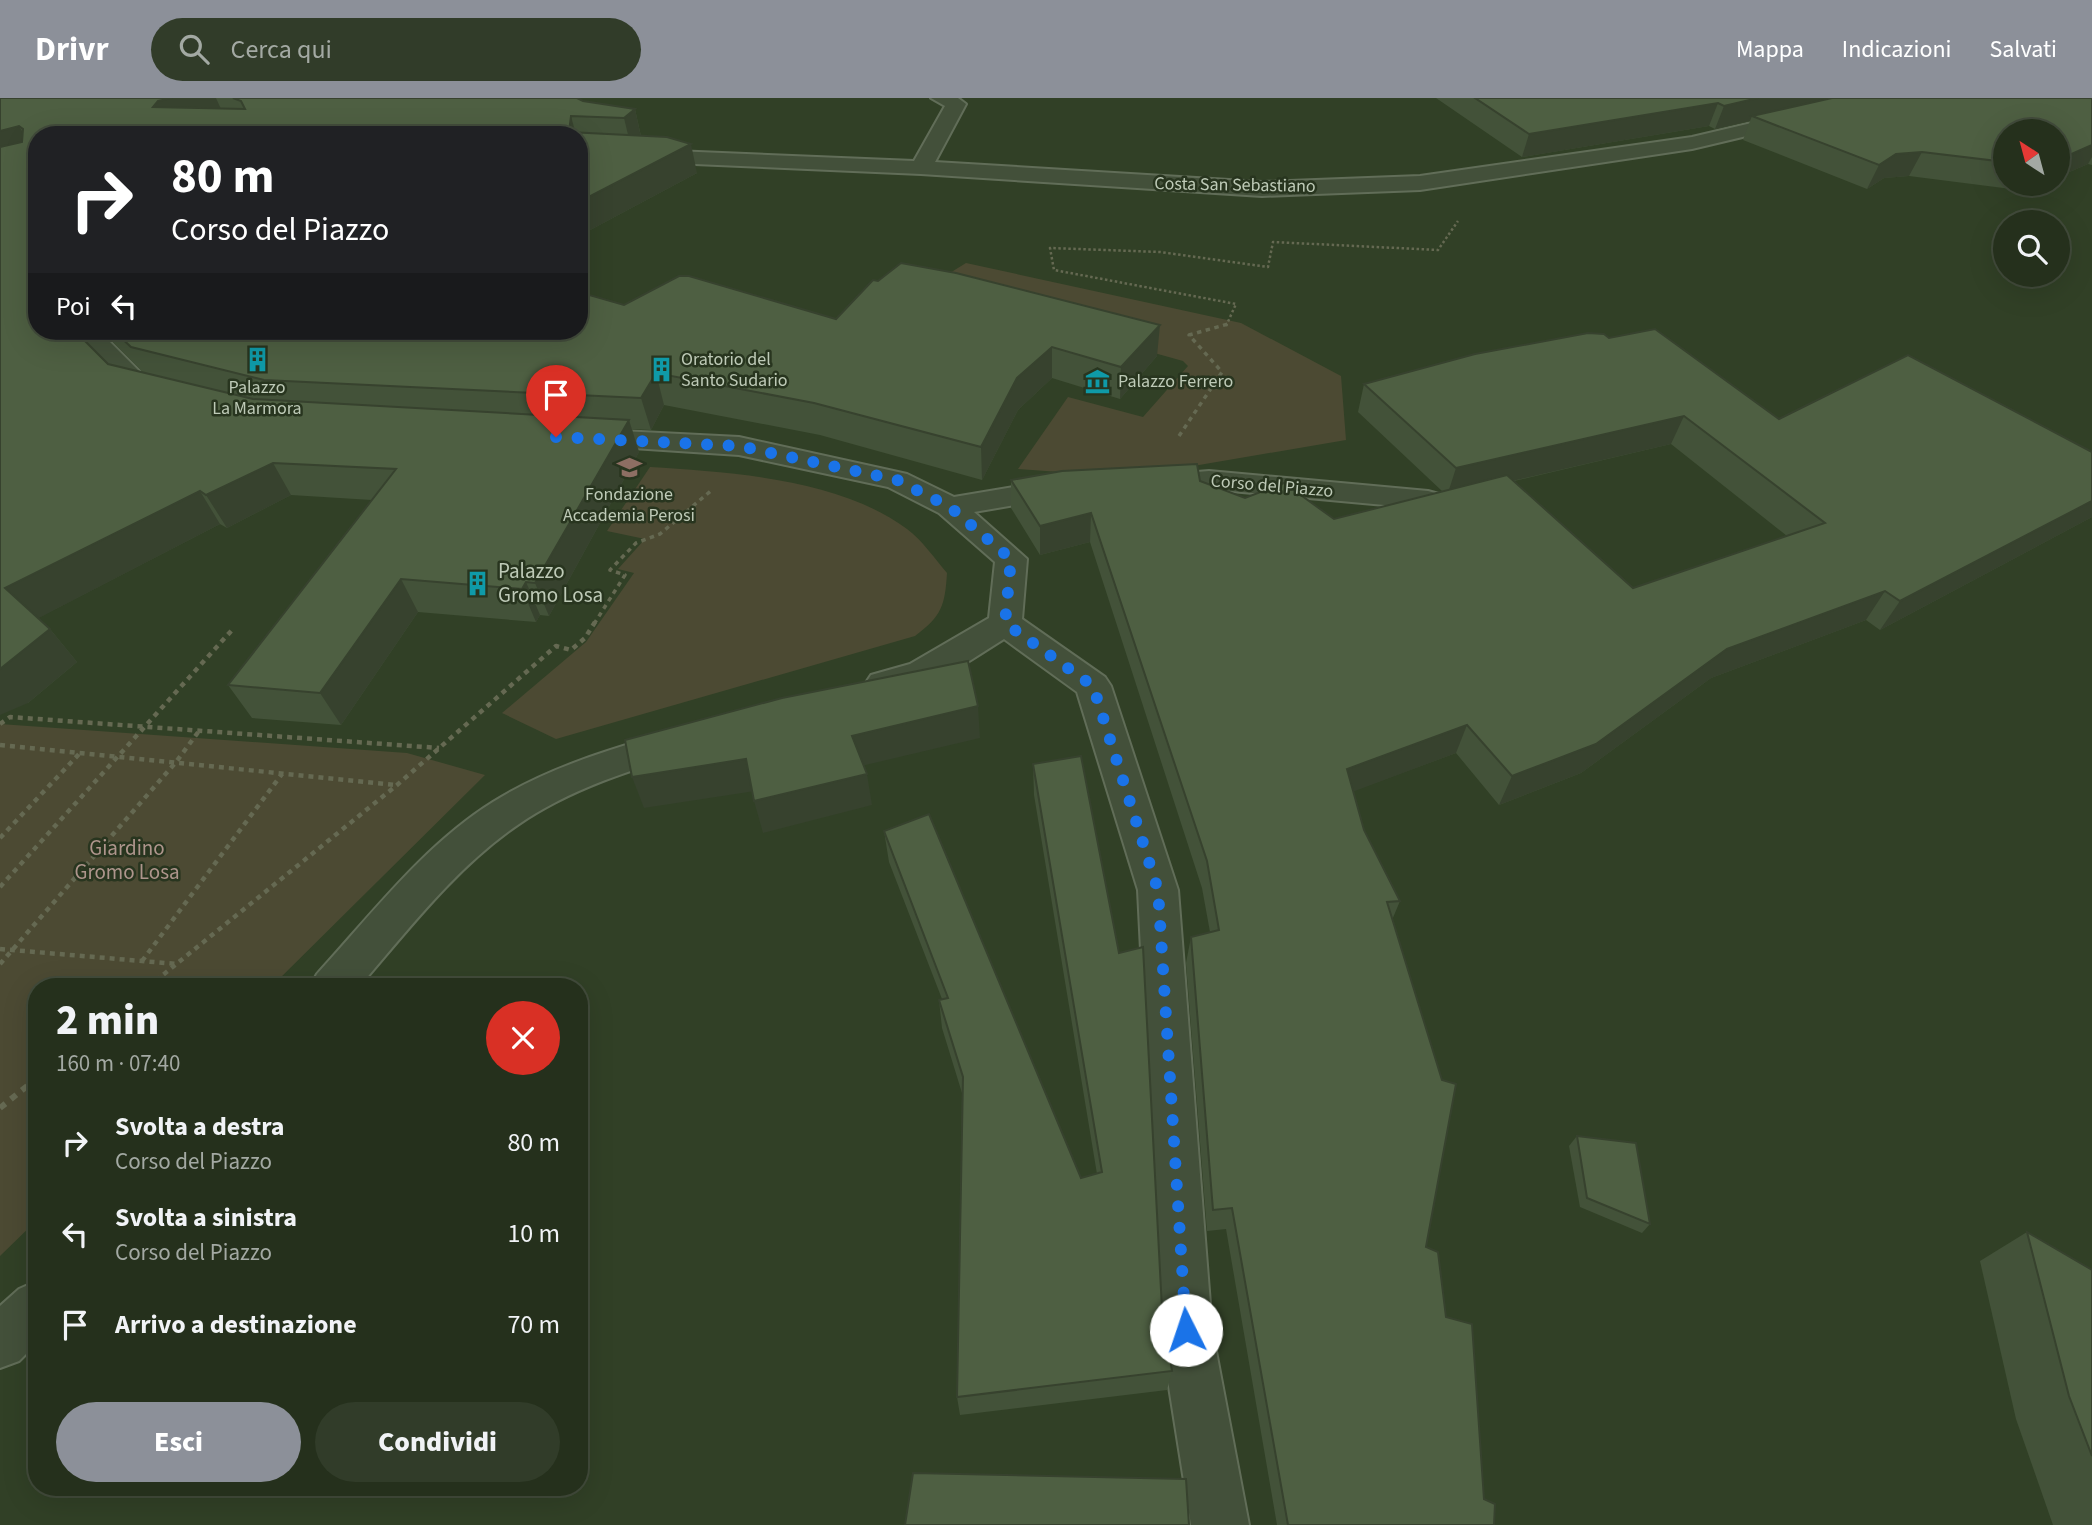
<!DOCTYPE html>
<html lang="it">
<head>
<meta charset="utf-8">
<style>
	body { margin:0; font-family:"Source Sans 3",sans-serif; background:#313c29; color:#f1f3f6; height:100vh; display:flex; flex-direction:column; font-size:26px; white-space:nowrap }
	* { box-sizing:border-box; margin:0 }
	p { font-size:23px; color:#a3a9a3 }
	.icon { flex:none; width:38px; height:38px; fill:none; stroke:currentColor; stroke-width:2; stroke-linecap:round; stroke-linejoin:round }
	.map { position:relative; flex:1; overflow:hidden }
	.sheet { position:absolute; left:28px; top:880px; width:560px; height:518px; display:flex; flex-direction:column; background:#25301c; border-radius:28px; box-shadow:0 7px 28px #0002,0 0 0 2px #424b3b }
	.sheet>* { flex:none }
	.top-card { position:absolute; left:28px; top:28px; width:560px; height:214px; border-radius:28px; box-shadow:0 7px 28px #0002,0 0 0 2px #424b3b; background:#202124; color:#fff; overflow:hidden }
	.needle { width:46px; rotate:324deg }
	.fabs { position:absolute; left:1993px; top:21px; display:grid; gap:14px }
	.fabs a { display:grid; place-items:center; width:77px; height:77px; border-radius:50%; background:#25301c; box-shadow:0 7px 28px #0002,0 0 0 2px #424b3b; font-size:35px }
	.pin { position:absolute; display:grid; place-items:center; width:60px; height:60px; color:#fff; margin:-72px -30px; border-radius:50% 50% 50% 0; rotate:-45deg; box-shadow:0 0 7px #0007 }
	.pin .icon { rotate:45deg }
	.me { position:absolute; width:77px; margin:-38px; rotate:356deg; stroke-linejoin:round; filter:drop-shadow(0 0 5px #0008) }
	.turn { display:flex; align-items:center; gap:24px; height:147px; padding:0 28px; font-size:32px }
	.turn .icon { width:91px; height:91px; stroke-width:2.5 }
	.turn b { display:block; font-size:49px; line-height:60px }
	.then { display:flex; align-items:center; height:66px; padding:0 28px; background:#0003; gap:14px; font-size:26px }
	.round { display:grid; place-items:center; flex:none; width:74px; height:74px; border-radius:37px; background:#313c29 }
	.head { display:flex; align-items:center; justify-content:space-between; height:119px; padding:0 28px }
	h1 { font-size:42px; font-weight:800; line-height:52px }
	.action { display:flex; gap:14px; margin-top:auto; padding:14px 28px }
	.action a { flex:1; height:80px; border-radius:42px; background:#8c9099; color:#fff; font-size:28px; font-weight:800; line-height:80px; text-align:center }
	.action a+a { background:#313c29; color:#f1f3f6 }
	ul { padding:0; list-style:none }
	li { display:flex; align-items:center; gap:21px; height:91px; padding:0 28px }
	li div { flex:1 }
	li b { display:block; font-size:26px }
	li em { font-style:normal }
	header { display:flex; align-items:center; gap:42px; box-sizing:border-box; height:98px; padding:0 35px; background:#8c9099; color:#fff }
	header strong { font-size:33px }
	nav { display:flex; gap:38px; margin-inline-start:auto; font-size:24px }
	.search { width:490px; height:63px; background:#313c29; display:flex; align-items:center; gap:18px; box-sizing:border-box; padding:0 24px; border-radius:38px; color:#a3a9a3; font-size:26px }
	.map>svg:first-child { display:block }
	.green { fill:#4c4a33 }
	.lines { fill:none; stroke-linecap:round; stroke-linejoin:round }
	.minor-casing { stroke:#616d58; stroke-width:4 }
	.path-far3 { stroke:#656952; stroke-width:2.5; stroke-dasharray:2.5 2.5; stroke-linecap:butt }
	.path-far2 { stroke:#656952; stroke-width:3.5; stroke-dasharray:4.5 4.5; stroke-linecap:butt }
	.path-far1 { stroke:#656952; stroke-width:4.5; stroke-dasharray:5 5; stroke-linecap:butt }
	.path { stroke:#656952; stroke-width:6; stroke-dasharray:7 7; stroke-linecap:butt }
	.minor { fill:#43503a; fill-rule:evenodd }
	.wall { fill:#435239; fill-rule:evenodd }
	.shaded-wall { fill:#37422e }
	.building { fill:#4e5f42; stroke:#37422e; stroke-width:2 }
	.route { stroke:#1a73e8; stroke-width:12; stroke-dasharray:0 21.6 }
	.labels { text-anchor:middle; dominant-baseline:central; stroke-width:5; stroke-linejoin:round; paint-order:stroke }
	.far-street-label { font-size:18px; fill:#becab7; stroke:#28351f }
	.far-poi-label { font-size:18px; fill:#becab7; stroke:#28351f; text-anchor:start }
	.poi-label { font-size:21px; fill:#becab7; stroke:#28351f; text-anchor:start }
	.park-label { font-size:21px; fill:#ae958c; stroke:#28351f }
</style>
</head>
<body>
<header>
<strong>Drivr</strong>
<div class="search"><svg class="icon" aria-label="search" viewBox="0 0 24 24"><circle cx="10" cy="10" r="6"/><path d="M15 15l6 6"/></svg>Cerca qui</div>
<nav><a>Mappa</a><a>Indicazioni</a><a>Salvati</a></nav>
</header>
<div class="map">
<svg width="2092" height="1427" viewBox="0 0 2092 1427">
	<rect width="100%" height="100%" fill="#314026"/>
	<!-- green -->
	<g class="green">
		<path d="M966 165 1241 225 1341 278 1346 342 1129 379 1018 371 1068 299 1143 319 1188 268 1183 263 924 191Z"/>
		<path d="M650 369C731 374 840 381 907 431 922 442 935 461 947 475 945 507 942 518 915 538L556 641 502 615 586 544 634 475 618 471 645 441 607 433Z"/>
		<path d="M0 626 407 655 485 677 271 889H37V1122L0 1158Z"/>
	</g>
	<g class="lines">
		<defs>
			<g id="minor">
				<path d="M931 0H958L966 6 935 64 1262 84 1420 78 1692 39 1858 0H1893L1890 4 1692 51 1420 92 1262 98 921 76 579 61V49L914 63 945 8Z"/>
				<path d="M73 233H99L149 283 172 289 176 295 172 301C160 304 140 301 129 294 114 285 80 249 73 233Z"/>
				<path d="M582 331 739 339 907 376 954 399 1062 381 1073 384 1077 390 1073 396 1062 399 974 414 1027 461 1022 521 1105 579 1111 588 1178 792 1212 1232 1249 1427H1191L1160 1232 1138 792 1077 594 1004 541C970 562 911 606 871 595L865 586 871 577 910 566 989 520 995 464 939 415 888 389 739 357 572 346 568 340 572 334Z"/>
				<path d="M1209 373 1428 393 1439 396 1443 402 1439 408 1428 411 1209 391 1146 394 1135 391 1131 385 1135 379Z"/>
				<path d="M677 632 690 636 695 645 690 654C631 672 570 691 519 726 456 769 408 832 359 889H310L317 876C371 817 424 747 493 704 549 669 614 650 677 632Z"/>
				<path d="M37 1183V1245L19 1263 0 1270V1208L19 1191Z"/>
			</g>
		</defs>
		<!-- minor casing -->
		<use href="#minor" class="minor-casing"/>
		<!-- path-far3 -->
		<path class="path-far3" d="M1226 228 1236 206 1054 172 1050 150 1160 154 1268 169 1273 144 1438 152 1458 123"/>
		<!-- path-far2 -->
		<g class="path-far2">
			<path d="M1179 338 1222 274 1189 237 1228 226"/>
			<path d="M594 526 625 477 610 472 636 445 660 436 713 391"/>
		</g>
		<!-- path-far1 -->
		<g class="path-far1">
			<path d="M0 626 10 619 439 650"/>
			<path d="M0 647 396 687"/>
			<path d="M0 740 80 655"/>
			<path d="M0 789 232 532"/>
			<path d="M0 851 177 866"/>
			<path d="M142 863 282 676"/>
			<path d="M0 866 176 664 199 633"/>
			<path d="M148 889 397 687 556 548 571 552 585 540 595 524"/>
		</g>
		<!-- path -->
		<path class="path" d="M0 1010 37 980"/>
		<!-- minor -->
		<use href="#minor" class="minor"/>
	</g>
	<!-- wall -->
	<g class="wall">
		<path d="M0 0H577L583 3 635 11 641 38 697 75 579 138V37H37V233L108 266 144 275 102 233H579L624 207 836 221 1157 258 1120 301 1052 280 1018 312 982 382 820 337 664 307 651 332 632 331 639 354 549 518 540 517 536 524 418 514 341 627 252 620 228 587 372 402 291 397 227 430 220 426 38 520 50 531 77 564 28 605Z"/>
		<path d="M1436 0H2092V67L2088 66 2058 79V33H2006V86H2043L2027 93 1909 78 1884 80 1867 91 1743 42 1750 23 1715 31 1709 28 1522 59Z"/>
		<path d="M1609 240 1779 321 2092 354V419L1880 532 1866 522 1711 580 1581 675 1499 707 1456 655 1353 693 1364 732 1400 803 1392 822 1426 1149 1446 1219 1484 1401 1494 1427H1277L1226 1131 1207 1133 1186 865 1191 839 1210 834 1202 790 1090 444 1040 457 1011 410V382L1200 383 1245 400 1334 421 1442 393 1358 314 1364 286ZM1671 346 1787 438 1633 490 1514 383Z"/>
		<path d="M1033 666 1162 1211 1172 1273 1167 1292 960 1317 957 1299 962 995 942 930 939 902 942 901 889 764 884 733 1081 1080 1097 1076 1034 697Z"/>
		<path d="M1577 1038 1650 1126 1642 1135 1580 1109 1569 1048Z"/>
		<path d="M2027 1134 2092 1172V1427H2053L2016 1321 1980 1163Z"/>
	</g>
	<!-- shaded-wall -->
	<g class="shaded-wall">
		<path d="M172 0H216L225 20 153 9 158 3Z"/>
		<path d="M1758 0H1847L1752 18 1750 23 1715 31 1724 8Z"/>
		<path d="M1718 5 1709 28 1522 59 1529 36Z"/>
		<path d="M635 11 641 39 631 49 624 20Z"/>
		<path d="M571 18 576 37 569 34Z"/>
		<path d="M19 28 36 56 0 65V33Z"/>
		<path d="M691 46 697 75 579 138V104Z"/>
		<path d="M2092 47V59L2088 66 2058 79V62Z"/>
		<path d="M1922 54 1909 78 1884 80 1867 91 1879 67 1896 56Z"/>
		<path d="M2031 86H2043L2027 93Z"/>
		<path d="M1160 227 1157 258 1120 301 1121 269Z"/>
		<path d="M1052 249V280L1018 312 982 382 981 349 1017 280Z"/>
		<path d="M656 275 664 307 651 332 641 300Z"/>
		<path d="M1684 318 1671 346 1447 398 1456 370Z"/>
		<path d="M629 322 639 354 549 518 535 485Z"/>
		<path d="M273 365 291 397 227 430 206 397Z"/>
		<path d="M200 393 220 426 33 523 5 490Z"/>
		<path d="M2092 403V419L1880 532 1900 503Z"/>
		<path d="M1091 415 1090 444 1040 457V428Z"/>
		<path d="M401 481 418 514 341 627 320 595Z"/>
		<path d="M526 484 540 517 536 524 522 491Z"/>
		<path d="M1885 493 1866 522 1711 580 1581 675 1499 707 1512 678 1727 551Z"/>
		<path d="M50 531 77 564 28 605 0 617V571Z"/>
		<path d="M978 608 980 640 857 669 852 638Z"/>
		<path d="M1467 627 1456 655 1339 699 1347 671Z"/>
		<path d="M746 661 755 693 644 710 632 679Z"/>
		<path d="M867 676 872 707 763 735 754 703Z"/>
	</g>
	<!-- building -->
	<g class="building">
		<path d="M0 0H172L158 3 153 9 245 11 241 3 233 0H577L583 3 635 11 624 20 571 18 569 34 667 39 691 46 579 104V37H37V233H75L108 266 253 301 629 322 535 485 526 484 522 491 401 481 320 595 228 587 396 371 273 365 206 397 200 393 5 490 50 531 0 571V49L22 44 23 31 19 28 0 33Z"/>
		<path d="M1475 0H1758L1724 8 1718 5 1529 36Z"/>
		<path d="M1832 0H2092V47L2058 62V33H2006V64L1922 54 1896 56 1879 67 1752 18Z"/>
		<path d="M901 165 956 175 1160 227 1121 269 1052 249 1017 280 981 349 814 305 656 275 641 300 264 282 131 249 114 233H579V194L624 207 679 178H689L836 221 873 182 878 183Z"/>
		<path d="M1655 231 1779 321 1908 257 2092 354V403L1900 503 1885 493 1727 551 1596 646 1512 678 1467 627 1347 671 1364 732 1400 803 1387 804 1442 982 1456 986 1426 1149 1438 1154 1446 1219 1472 1226 1484 1401 1495 1406 1494 1427H1288L1232 1110 1213 1112 1191 839 1219 832 1207 763 1091 415 1040 428 1011 382 1062 373 1197 366 1200 383 1245 400 1284 385 1334 421 1507 377 1633 490 1825 425 1684 318 1456 370 1364 286 1475 256 1588 235 1604 236 1609 240Z"/>
		<path d="M968 563 978 608 852 638 867 676 754 703 746 661 632 679 625 642 782 600Z"/>
		<path d="M1081 658 1119 855 1143 849 1162 1211 1172 1273 957 1299 963 979 939 902 948 900 884 733 929 716 1081 1080 1102 1074 1033 666Z"/>
		<path d="M1577 1038 1636 1045 1650 1126 1587 1100Z"/>
		<path d="M2027 1134 2092 1172V1358L2069 1298Z"/>
		<path d="M913 1375 1186 1381 1189 1427H905Z"/>
	</g>
	<g class="lines">
		<!-- route -->
		<path class="route" d="M556 339 739 348 897 382 950 409 1011 461 1005 525 1093 588 1158 792 1186 1232"/>
	</g>
	<!-- icons -->
	<defs>
		<symbol id="building-bare" viewBox="-9 -9 18 18"><path d="M-4-6H4V6H1V3H-1V6H-4ZM-2.5-4.3h1.7v1.8h-1.7ZM.8-4.3h1.7v1.8H.8ZM-2.5-1h1.7V.8h-1.7ZM.8-1h1.7V.8H.8Z" fill="#0f9aa8" stroke="#28351f" stroke-width="2.5" paint-order="stroke"/></symbol>
		<symbol id="museum-bare" viewBox="-9 -9 18 18"><path d="M0-6L6-3V-2H-6V-3ZM-5-1h2V3h-2ZM-1-1h2V3h-2ZM3-1h2V3H3ZM-6 4H6V6H-6Z" fill="#0f9aa8" stroke="#28351f" stroke-width="2.5" paint-order="stroke"/></symbol>
		<symbol id="university-bare" viewBox="-9 -9 18 18"><path d="M0-5L7-2L0 1L-7-2ZM-4 1L0 2.5L4 1V4Q0 6-4 4Z" fill="#8d6e63" stroke="#28351f" stroke-width="2.5" paint-order="stroke"/></symbol>
	</defs>
	<g fill-rule="evenodd">
		<use href="#building-bare" x="240" y="244" width="35" height="35"/>
		<use href="#building-bare" x="644" y="254" width="35" height="35"/>
		<use href="#museum-bare" x="1080" y="266" width="35" height="35"/>
		<use href="#university-bare" x="612" y="352" width="35" height="35"/>
		<use href="#building-bare" x="460" y="468" width="35" height="35"/>
	</g>
	<g class="labels">
		<!-- far-street labels -->
		<g class="far-street-label">
			<text transform="translate(1235 87) rotate(1)">Costa San Sebastiano</text>
			<text transform="translate(1272 388) rotate(5)">Corso del Piazzo</text>
		</g>
		<!-- far-poi labels -->
		<g class="far-poi-label">
			<text x="681" y="261">Oratorio del<tspan x="681" dy="21">Santo Sudario</tspan></text>
			<text x="1118" y="283">Palazzo Ferrero</text>
			<text x="257" y="289" text-anchor="middle">Palazzo<tspan x="257" dy="21">La Marmora</tspan></text>
			<text x="629" y="396" text-anchor="middle">Fondazione<tspan x="629" dy="21">Accademia Perosi</tspan></text>
		</g>
		<!-- poi labels -->
		<g class="poi-label">
			<text x="498" y="473">Palazzo<tspan x="498" dy="24">Gromo Losa</tspan></text>
		</g>
		<!-- park labels -->
		<g class="park-label">
			<text x="127" y="750">Giardino<tspan x="127" dy="24">Gromo Losa</tspan></text>
		</g>
	</g>
</svg>
<div class="fabs">
<a><svg class="needle" viewBox="-14 -14 28 28"><path d="M0-13l5 13h-10z" fill="#e53935"/><path d="M0 13l5-13h-10z" fill="#a3a9a3"/></svg></a>
<a><svg class="icon" aria-label="search" viewBox="0 0 24 24"><circle cx="10" cy="10" r="6"/><path d="M15 15l6 6"/></svg></a>
</div>
<div class="pin" style="left:556px;top:339px;background:#d93025"><svg class="icon" aria-label="arrive" viewBox="0 0 24 24"><path d="M6 21V4h12l-3 4 3 4H6"/></svg></div>
<svg class="me" style="left:1186px;top:1232px" viewBox="-20 -20 40 40"><circle r="19" fill="#fff"/><path d="M0-13L10 11 0 6-10 11z" fill="#1a73e8"/></svg>
<div class="top-card">
<div class="turn"><svg class="icon" aria-label="right" viewBox="0 0 24 24"><path d="M7 20v-9h11M14 6l5 5-5 5"/></svg><div><b>80 m</b>Corso del Piazzo</div></div>
<div class="then">Poi<svg class="icon" aria-label="left" viewBox="0 0 24 24"><path d="M17 20v-9H6M10 6l-5 5 5 5"/></svg></div>
</div>
<section class="sheet">
<div class="head"><div><h1>2 min</h1><p>160 m · 07:40</p></div><a class="round" style="background:#d93025;color:#fff"><svg class="icon" aria-label="close" viewBox="0 0 24 24"><path d="M6 6l12 12M18 6L6 18"/></svg></a></div>
<ul>
<li><svg class="icon" aria-label="right" viewBox="0 0 24 24"><path d="M7 20v-9h11M14 6l5 5-5 5"/></svg><div><b>Svolta a destra</b><p>Corso del Piazzo</p></div><em>80 m</em></li>
<li><svg class="icon" aria-label="left" viewBox="0 0 24 24"><path d="M17 20v-9H6M10 6l-5 5 5 5"/></svg><div><b>Svolta a sinistra</b><p>Corso del Piazzo</p></div><em>10 m</em></li>
<li><svg class="icon" aria-label="arrive" viewBox="0 0 24 24"><path d="M6 21V4h12l-3 4 3 4H6"/></svg><div><b>Arrivo a destinazione</b></div><em>70 m</em></li>
</ul>
<div class="action"><a>Esci</a><a>Condividi</a></div>
</section>
</div>
</body>
</html>
